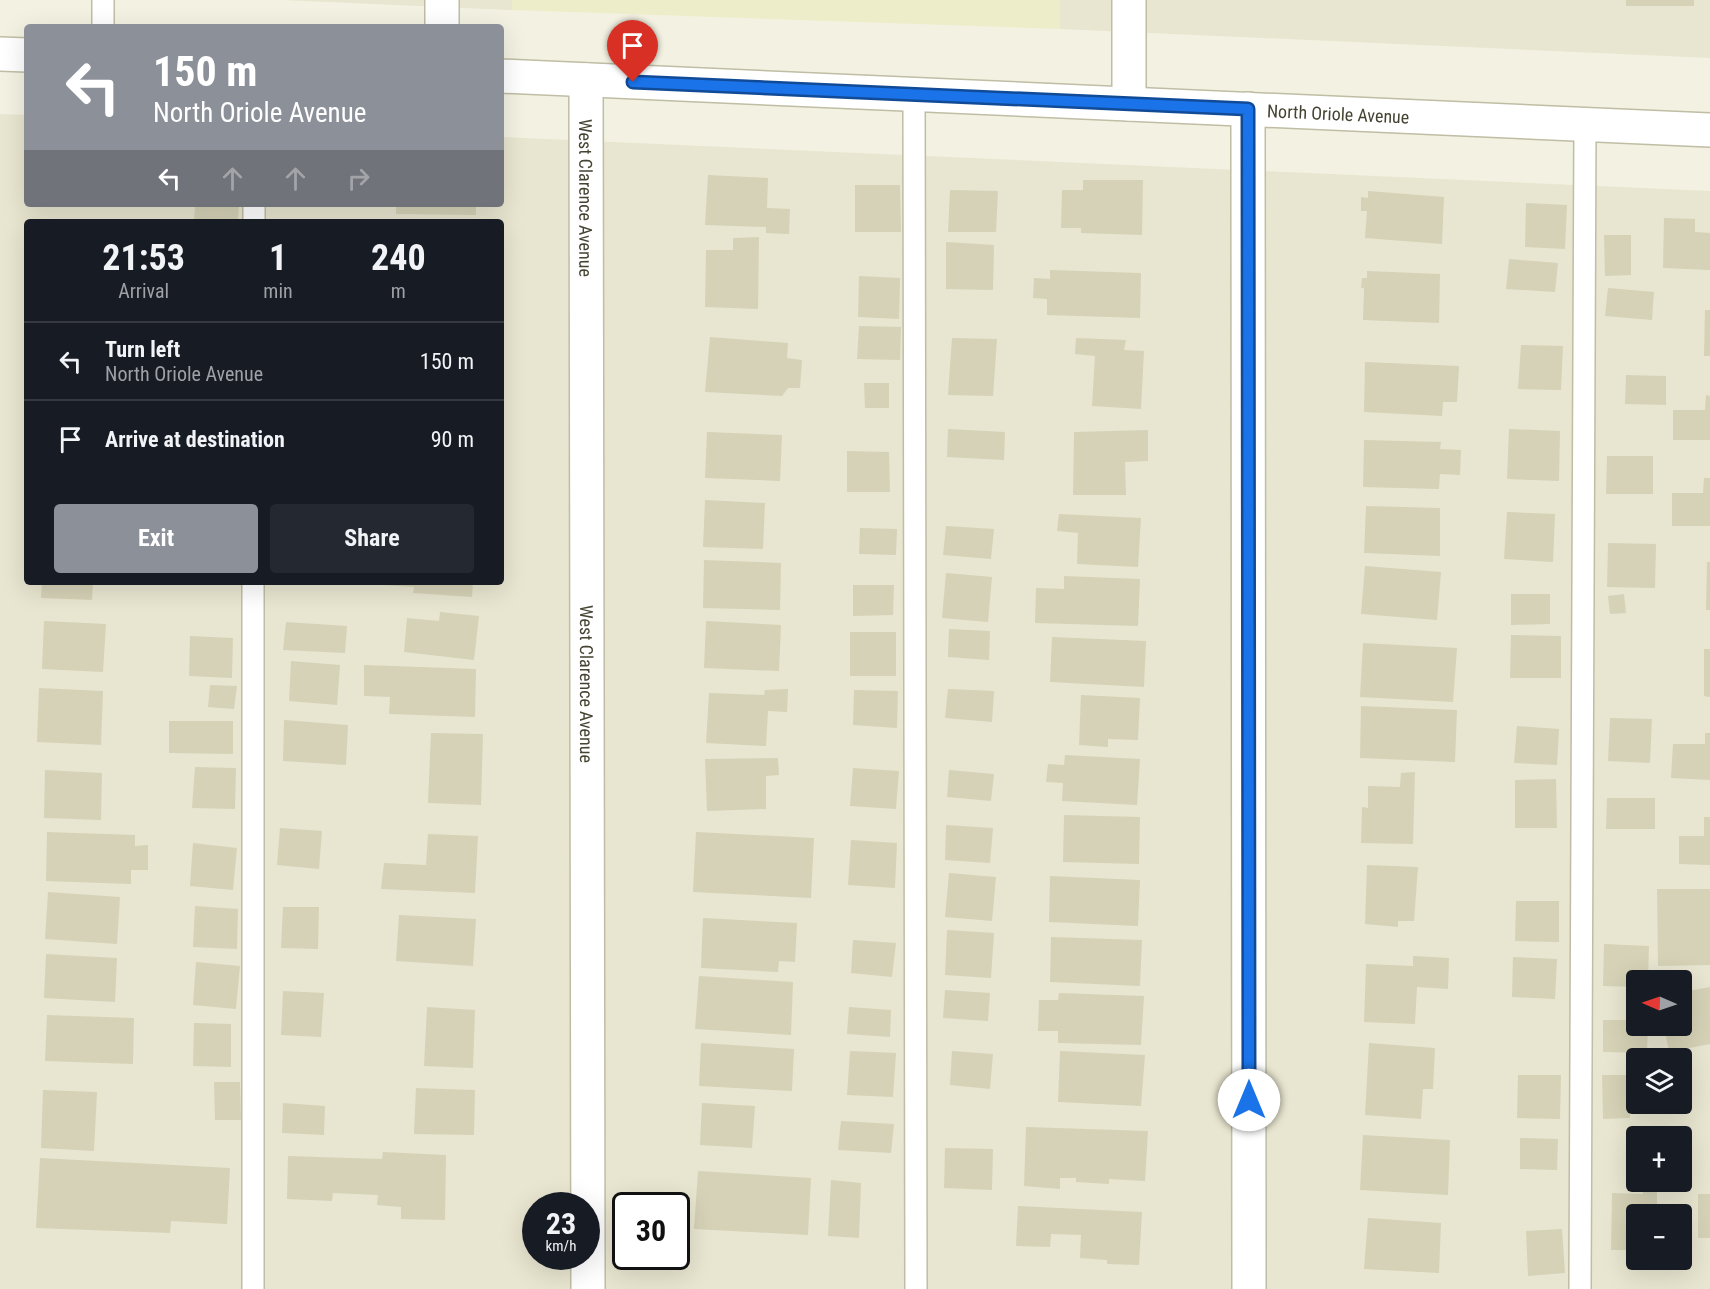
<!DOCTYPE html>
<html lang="en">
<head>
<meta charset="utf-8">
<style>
	body { margin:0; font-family:"Roboto Condensed",sans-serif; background:#242831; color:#f1f3f6; height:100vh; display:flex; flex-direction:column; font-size:22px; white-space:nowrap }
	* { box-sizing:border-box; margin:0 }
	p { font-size:20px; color:#9ea1a6 }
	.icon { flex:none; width:33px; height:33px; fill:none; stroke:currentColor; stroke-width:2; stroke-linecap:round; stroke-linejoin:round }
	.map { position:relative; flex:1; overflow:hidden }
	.details { position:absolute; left:24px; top:219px; width:480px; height:366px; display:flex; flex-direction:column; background:#171b24; border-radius:6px; box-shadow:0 6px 24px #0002 }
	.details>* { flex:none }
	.banner { position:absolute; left:24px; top:24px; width:480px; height:183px; border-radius:6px; box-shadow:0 6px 24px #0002; background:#8c9099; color:#fff; overflow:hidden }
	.needle { width:39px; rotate:272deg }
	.tools { position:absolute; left:1626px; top:970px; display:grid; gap:12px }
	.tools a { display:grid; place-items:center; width:66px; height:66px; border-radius:6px; background:#171b24; box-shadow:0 6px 24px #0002; font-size:30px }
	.speed { position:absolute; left:522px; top:1192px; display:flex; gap:12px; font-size:30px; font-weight:700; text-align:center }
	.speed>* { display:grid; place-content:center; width:78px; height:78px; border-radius:50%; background:#171b24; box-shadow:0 6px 24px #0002; line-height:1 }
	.speed small { font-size:15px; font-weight:400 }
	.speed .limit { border:3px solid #111; border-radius:9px; background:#fff; color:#111 }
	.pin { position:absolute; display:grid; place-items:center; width:51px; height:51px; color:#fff; margin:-62px -26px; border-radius:50% 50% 50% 0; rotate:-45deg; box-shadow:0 0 6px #0007 }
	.pin .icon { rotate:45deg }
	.me { position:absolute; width:66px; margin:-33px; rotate:0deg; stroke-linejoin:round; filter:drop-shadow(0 0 4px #0008) }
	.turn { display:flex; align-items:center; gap:21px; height:126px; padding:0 30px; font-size:27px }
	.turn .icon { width:78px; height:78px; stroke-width:2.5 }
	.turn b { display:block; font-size:42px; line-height:51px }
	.lanes { display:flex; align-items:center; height:57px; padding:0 30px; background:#0003; justify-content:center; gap:30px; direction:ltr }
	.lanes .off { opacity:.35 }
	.eta { display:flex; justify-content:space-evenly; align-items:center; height:102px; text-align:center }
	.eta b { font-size:36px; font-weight:700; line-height:42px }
	.action { display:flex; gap:12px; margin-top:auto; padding:12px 30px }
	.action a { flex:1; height:69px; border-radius:6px; background:#8c9099; color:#fff; font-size:24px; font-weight:700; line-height:69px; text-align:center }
	.action a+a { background:#242831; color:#f1f3f6 }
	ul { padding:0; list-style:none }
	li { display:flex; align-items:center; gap:18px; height:78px; padding:0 30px; border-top:2px solid #363941 }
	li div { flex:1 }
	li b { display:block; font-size:22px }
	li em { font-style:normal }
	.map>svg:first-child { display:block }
	.residential { fill:#e8e6d0; fill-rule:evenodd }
	.education { fill:#eeedca }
	.building { fill:#d5d2b7 }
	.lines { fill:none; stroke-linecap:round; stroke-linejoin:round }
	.lane-casing { stroke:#bfbda4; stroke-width:24 }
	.street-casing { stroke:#bfbda4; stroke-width:36 }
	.lane { stroke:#fff; stroke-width:21 }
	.street { stroke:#fff; stroke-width:33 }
	.route-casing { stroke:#114b97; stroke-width:15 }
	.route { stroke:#1a73e8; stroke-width:10 }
	.labels { text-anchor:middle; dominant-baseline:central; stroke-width:4.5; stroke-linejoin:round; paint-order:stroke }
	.street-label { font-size:18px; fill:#454332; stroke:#fff }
</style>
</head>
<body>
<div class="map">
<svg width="1710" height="1289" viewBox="0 0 1710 1289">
	<rect width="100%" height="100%" fill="#f3f2e2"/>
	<!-- residential -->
	<g class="residential">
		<path d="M282 0H512V10Z"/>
		<path d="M1060 0H1710V58L1060 29Z"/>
		<path d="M0 114 27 115V204H501V137L1710 191V1289H0ZM27 222H501V582H27ZM1636 981H1682V1026H1636ZM1636 1059H1682V1104H1636ZM1636 1137H1682V1182H1636ZM536 1206H586V1257H536ZM626 1206H676V1257H626ZM1636 1215H1682V1260H1636Z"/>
	</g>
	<!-- education -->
	<path class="education" d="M512 0H1060V29L512 10Z"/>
	<!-- building -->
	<g class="building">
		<rect x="1626" y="0" width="68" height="6"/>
		<path d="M708 175 768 178 767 208 790 209 789 234 766 233V227L705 225Z"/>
		<path d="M1083 180H1143L1142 235 1081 233V228H1061L1062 190H1083Z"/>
		<path d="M855 185H900L901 232H855Z"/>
		<path d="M950 190 998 191 996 232H948Z"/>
		<path d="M1368 191 1444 197 1442 244 1365 238 1367 211H1361V197L1368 198Z"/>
		<path d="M1526 203 1567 205 1565 249 1525 247Z"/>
		<path d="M195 204H239L238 222H194Z"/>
		<path d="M396 204H476V215L396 214Z"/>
		<path d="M1664 218 1695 219V232L1710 233V270L1663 268Z"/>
		<path d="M1604 235H1631V275L1605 276Z"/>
		<path d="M759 237 758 309 705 307 706 250H733V238Z"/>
		<path d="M946 242 994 245 993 290 946 289Z"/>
		<path d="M1509 259 1558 263 1555 292 1506 289Z"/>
		<path d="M1050 270 1141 273 1140 318 1047 315V299L1033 298 1034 278 1050 279Z"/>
		<path d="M1367 271 1440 274 1439 323 1363 320 1364 288H1361L1362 278H1367Z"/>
		<path d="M859 276 900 278 899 319 858 317Z"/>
		<path d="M1608 288 1654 292 1652 320 1605 316Z"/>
		<path d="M1705 310H1710V356H1704Z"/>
		<path d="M859 326 901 327 900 360 857 359Z"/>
		<path d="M710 337 788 343 787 358 802 360 800 388H788L782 396 705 392Z"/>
		<path d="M952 338 997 339 993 396 948 395Z"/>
		<path d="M1076 338 1126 340 1124 350 1144 351 1141 409 1092 406 1095 356 1075 354Z"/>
		<path d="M1521 345 1563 346 1561 390 1518 389Z"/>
		<path d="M1365 362 1459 366 1457 402H1443L1442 416 1364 412Z"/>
		<path d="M1626 375 1666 376V405L1625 404Z"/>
		<path d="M864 383H889V408H865Z"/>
		<path d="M1706 395 1710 396V440H1673V410H1705Z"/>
		<path d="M948 429 1005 432 1004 460 947 457Z"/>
		<path d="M1509 429 1560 431 1559 481 1507 479Z"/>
		<path d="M1148 430V461L1125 462 1126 495H1073L1074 432Z"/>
		<path d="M707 432 782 435 780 481 705 478Z"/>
		<path d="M1364 440 1441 442 1440 449 1461 450 1460 475 1440 474 1439 489 1363 487Z"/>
		<path d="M847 451 889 452 890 492H847Z"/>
		<path d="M1607 456H1653V494H1606Z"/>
		<path d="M1704 478H1710V526H1672V493H1703Z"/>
		<path d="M705 500 765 503 763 549 703 547Z"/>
		<path d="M1366 506 1440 508V556L1364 553Z"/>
		<path d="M1507 512 1555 514 1553 562 1504 559Z"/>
		<path d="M1059 514 1141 518 1138 567 1077 564 1078 533 1057 531Z"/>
		<path d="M946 526 994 529 991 559 943 555Z"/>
		<path d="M860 528 897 529 896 555 859 554Z"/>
		<path d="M1608 543 1656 544 1655 588 1607 587Z"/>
		<path d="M704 560 781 563 780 610 703 608Z"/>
		<path d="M1707 562H1710V610H1706Z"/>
		<path d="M1365 566 1441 572 1437 620 1361 614Z"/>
		<path d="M946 573 992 577 988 622 942 618Z"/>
		<path d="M1064 576 1140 579 1138 626 1035 623 1036 588 1064 589Z"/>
		<path d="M42 582H93L92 600 41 598Z"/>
		<path d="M383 582H473L472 597 413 593 414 587 383 585Z"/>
		<path d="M853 585H894L893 615 853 616Z"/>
		<path d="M1511 594H1550V624L1511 625Z"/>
		<path d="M1624 594 1626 613 1610 614 1608 596Z"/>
		<path d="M440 612 479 616 474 660 404 652 407 618 439 621Z"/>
		<path d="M44 621 106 624 103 672 42 669Z"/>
		<path d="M706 621 781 625 779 671 704 668Z"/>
		<path d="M286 622 347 626 345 653 283 650Z"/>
		<path d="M949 629 990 631 989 660 948 657Z"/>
		<rect x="850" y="632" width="46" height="44"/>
		<path d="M1511 635 1561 636V678H1510Z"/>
		<path d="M190 636 233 638 232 678 189 676Z"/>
		<path d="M1052 637 1146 641 1144 687 1050 682Z"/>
		<path d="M1363 643 1457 648 1453 702 1360 697Z"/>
		<path d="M1704 649H1710V697L1704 696Z"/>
		<path d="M291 661 340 665 337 705 289 701Z"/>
		<path d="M364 665 476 669 475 717 389 714 390 697 364 696Z"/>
		<path d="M210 685 237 686 234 709 208 707Z"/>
		<path d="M39 688 103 691 101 745 37 742Z"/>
		<path d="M788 689 787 712 768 711 766 746 706 743 709 693 764 695 765 690Z"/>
		<path d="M948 689 994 691 992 722 945 718Z"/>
		<path d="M854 690 898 691 897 728 853 725Z"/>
		<path d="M1081 695 1140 698 1138 740 1108 739V747L1079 745Z"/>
		<path d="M1361 706 1457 710 1455 762 1360 758Z"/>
		<path d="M1610 718 1652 719 1650 763 1608 761Z"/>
		<path d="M284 720 348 725 346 765 283 761Z"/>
		<path d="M169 721H233V754L169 753Z"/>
		<path d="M1517 726 1559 729 1557 765 1514 763Z"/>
		<path d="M431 733 483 734 481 805 428 803Z"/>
		<path d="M1705 733H1710V780L1671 778 1673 744H1705Z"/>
		<path d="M1065 755 1140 759 1137 805 1062 801 1063 783 1046 782 1048 764 1064 765Z"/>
		<path d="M778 758 779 775 766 776V809L707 811 705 759Z"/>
		<path d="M195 767 236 768 235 809 192 808Z"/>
		<path d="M853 768 899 771 896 809 850 806Z"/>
		<path d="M45 770 102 773 101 820 44 818Z"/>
		<path d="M949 770 994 774 991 801 947 797Z"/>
		<path d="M1415 772 1413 844 1361 843 1362 807 1368 808V786L1400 787 1401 773Z"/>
		<path d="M1556 779 1557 828H1515V780Z"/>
		<path d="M1607 798H1655V829H1606Z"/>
		<path d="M1064 815 1140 817 1139 864 1063 862Z"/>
		<path d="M1704 817H1710V865L1679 864V836H1704Z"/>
		<path d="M946 825 993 828 990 863 945 860Z"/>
		<path d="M280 828 322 831 319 869 277 865Z"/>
		<path d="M47 832 135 835V846L148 845V870H131V884L46 881Z"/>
		<path d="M696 832 814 838 811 898 693 892Z"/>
		<path d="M428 834 478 836 475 893 381 889 384 863 426 865Z"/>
		<path d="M851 840 897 843 895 888 848 885Z"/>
		<path d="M193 843 237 848 233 890 190 886Z"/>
		<path d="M1367 865 1418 867 1414 921H1398V927L1365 924Z"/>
		<path d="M949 873 996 877 992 921 945 917Z"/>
		<path d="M1050 876 1140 880 1138 926 1049 922Z"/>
		<path d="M1657 889H1710V965L1658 966Z"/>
		<path d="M48 892 120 897 117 944 45 939Z"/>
		<path d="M1516 901H1559V942L1515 941Z"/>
		<path d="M195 906 238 909 237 949 193 947Z"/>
		<path d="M283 907H319L318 949 281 948Z"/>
		<path d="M399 915 476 919 473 966 396 961Z"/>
		<path d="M703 918 797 923 795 962 779 961 778 972 701 968Z"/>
		<path d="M947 930 994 933 991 978 945 975Z"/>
		<path d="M1051 937 1142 940 1140 986 1050 982Z"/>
		<path d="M853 940 896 943 892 977 851 973Z"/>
		<path d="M1604 944 1649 946 1648 981H1636V987L1603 986Z"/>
		<path d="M46 954 117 958 115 1002 44 998Z"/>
		<path d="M1413 956 1449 958 1448 989 1417 987 1415 1024 1364 1022 1366 964 1413 966Z"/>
		<path d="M1513 957 1557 959 1555 999 1512 997Z"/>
		<path d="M196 962 240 966 236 1009 193 1005Z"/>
		<path d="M699 976 793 982 791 1035 695 1029Z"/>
		<path d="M1710 987V1044L1669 1052 1664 1026H1682V992Z"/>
		<path d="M945 990 990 993 988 1021 943 1018Z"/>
		<path d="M283 991 324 993 321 1037 281 1035Z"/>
		<path d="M1059 993 1144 996 1141 1045 1058 1043V1031H1038L1039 1000H1058Z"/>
		<path d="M427 1007 475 1010 473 1068 424 1066Z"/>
		<path d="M849 1007 891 1010 890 1037 847 1034Z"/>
		<path d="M47 1015 134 1018 133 1064 45 1061Z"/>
		<path d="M1603 1020H1636V1026H1648L1647 1053 1603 1052Z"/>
		<path d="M194 1023 231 1024V1067L193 1066Z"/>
		<path d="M701 1043 794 1049 792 1091 699 1086Z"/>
		<path d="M1369 1043 1435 1048 1433 1089H1423L1421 1119 1365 1115Z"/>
		<path d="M850 1051 896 1053 893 1097 847 1095Z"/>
		<path d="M952 1051 993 1054 990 1089 950 1085Z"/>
		<path d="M1060 1051 1145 1055 1141 1106 1058 1102Z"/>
		<path d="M1518 1075H1561L1560 1119 1517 1118Z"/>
		<path d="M1602 1075H1630V1118L1603 1119Z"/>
		<path d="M214 1082H240L241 1120H215Z"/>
		<path d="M416 1088 475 1090 474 1135 414 1134Z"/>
		<path d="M43 1090 97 1092 94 1151 41 1148Z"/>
		<path d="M283 1103 325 1106 324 1135 282 1133Z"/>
		<path d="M702 1103 755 1106 752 1148 700 1145Z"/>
		<path d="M841 1121 894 1124 891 1153 838 1150Z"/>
		<path d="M1026 1127 1148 1131 1145 1181 1109 1179V1184L1076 1182V1178H1060V1189L1024 1186Z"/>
		<path d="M1363 1135 1450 1140 1448 1195 1360 1190Z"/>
		<path d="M1520 1138 1558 1139 1557 1170 1520 1169Z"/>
		<path d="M945 1148 993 1149 992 1190 944 1188Z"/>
		<path d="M383 1152 446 1155 445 1220 401 1219V1207L377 1205 378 1195 333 1193 332 1201 287 1199 288 1156 382 1159Z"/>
		<path d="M40 1158 230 1168 227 1224 171 1221 170 1233 36 1228Z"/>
		<path d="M698 1171 811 1178 808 1235 694 1229Z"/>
		<path d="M831 1180 861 1183 859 1238 828 1236Z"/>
		<path d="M1643 1182H1657V1215H1636V1250H1611L1612 1193 1643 1194Z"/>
		<rect x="1698" y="1194" width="12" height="44"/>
		<path d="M1018 1206 1142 1212 1139 1265 1107 1264V1260L1080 1258 1081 1235 1051 1234 1050 1247 1016 1246Z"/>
		<path d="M1368 1218 1441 1223 1439 1273 1364 1269Z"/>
		<path d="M1562 1229 1565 1273 1528 1276 1526 1231Z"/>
	</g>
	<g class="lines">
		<defs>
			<g id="lane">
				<path d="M103 27V0"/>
				<path d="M914 94 916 1289"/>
				<path d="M254 222V204"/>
				<path d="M253 1289V582"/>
				<path d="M1580 1289 1585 124"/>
			</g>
			<g id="street">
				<path d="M1129 0V104"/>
				<path d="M442 27V0"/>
				<path d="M0 54 27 55"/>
				<path id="s1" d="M501 76 1710 130"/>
				<path id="s2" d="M586 80 588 1289"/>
				<path d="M1248 109 1249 1289"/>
			</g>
		</defs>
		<!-- lane casing -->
		<use href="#lane" class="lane-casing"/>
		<!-- street casing -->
		<use href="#street" class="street-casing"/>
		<!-- lane -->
		<use href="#lane" class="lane"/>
		<!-- street -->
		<use href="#street" class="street"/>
	</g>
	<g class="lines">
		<defs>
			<path id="route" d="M633 82 1248 109 1249 1100"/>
		</defs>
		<!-- route casing -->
		<use href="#route" class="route-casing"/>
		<!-- route -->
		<use href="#route" class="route"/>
	</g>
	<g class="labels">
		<!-- street labels -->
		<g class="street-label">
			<text stroke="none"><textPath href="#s1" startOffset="838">North Oriole Avenue</textPath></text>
			<text stroke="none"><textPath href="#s2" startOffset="118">West Clarence Avenue</textPath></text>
			<text stroke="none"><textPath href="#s2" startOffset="604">West Clarence Avenue</textPath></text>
		</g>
	</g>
</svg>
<div class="tools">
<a><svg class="needle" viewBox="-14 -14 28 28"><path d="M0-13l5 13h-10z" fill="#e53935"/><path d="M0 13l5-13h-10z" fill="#9ea1a6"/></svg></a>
<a><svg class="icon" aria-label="layers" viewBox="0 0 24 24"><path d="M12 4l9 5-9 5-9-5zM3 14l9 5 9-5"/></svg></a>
<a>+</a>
<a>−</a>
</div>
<div class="speed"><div>23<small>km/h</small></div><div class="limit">30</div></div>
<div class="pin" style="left:633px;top:82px;background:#d93025"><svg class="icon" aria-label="arrive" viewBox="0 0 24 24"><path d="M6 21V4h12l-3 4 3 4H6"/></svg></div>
<svg class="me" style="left:1249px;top:1100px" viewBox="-20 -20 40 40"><circle r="19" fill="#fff"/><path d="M0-13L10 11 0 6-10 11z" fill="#1a73e8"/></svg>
<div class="banner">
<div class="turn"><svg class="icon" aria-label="left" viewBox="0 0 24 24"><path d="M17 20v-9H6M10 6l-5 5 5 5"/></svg><div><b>150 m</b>North Oriole Avenue</div></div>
<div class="lanes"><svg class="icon" aria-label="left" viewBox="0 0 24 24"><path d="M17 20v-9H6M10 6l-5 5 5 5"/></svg><svg class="icon off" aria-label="ahead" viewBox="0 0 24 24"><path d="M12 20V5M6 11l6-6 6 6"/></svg><svg class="icon off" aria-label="ahead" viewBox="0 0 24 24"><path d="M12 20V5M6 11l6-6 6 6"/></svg><svg class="icon off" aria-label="right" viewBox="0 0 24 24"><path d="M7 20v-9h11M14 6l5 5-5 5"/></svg></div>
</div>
<section class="details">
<div class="eta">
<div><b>21:53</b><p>Arrival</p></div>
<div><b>1</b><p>min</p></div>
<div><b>240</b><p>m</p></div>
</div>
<ul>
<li><svg class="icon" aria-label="left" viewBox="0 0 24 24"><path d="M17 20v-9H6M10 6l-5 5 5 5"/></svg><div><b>Turn left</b><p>North Oriole Avenue</p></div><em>150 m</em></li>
<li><svg class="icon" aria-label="arrive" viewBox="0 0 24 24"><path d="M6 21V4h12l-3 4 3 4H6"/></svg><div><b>Arrive at destination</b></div><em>90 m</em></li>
</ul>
<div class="action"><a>Exit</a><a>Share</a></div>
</section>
</div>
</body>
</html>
